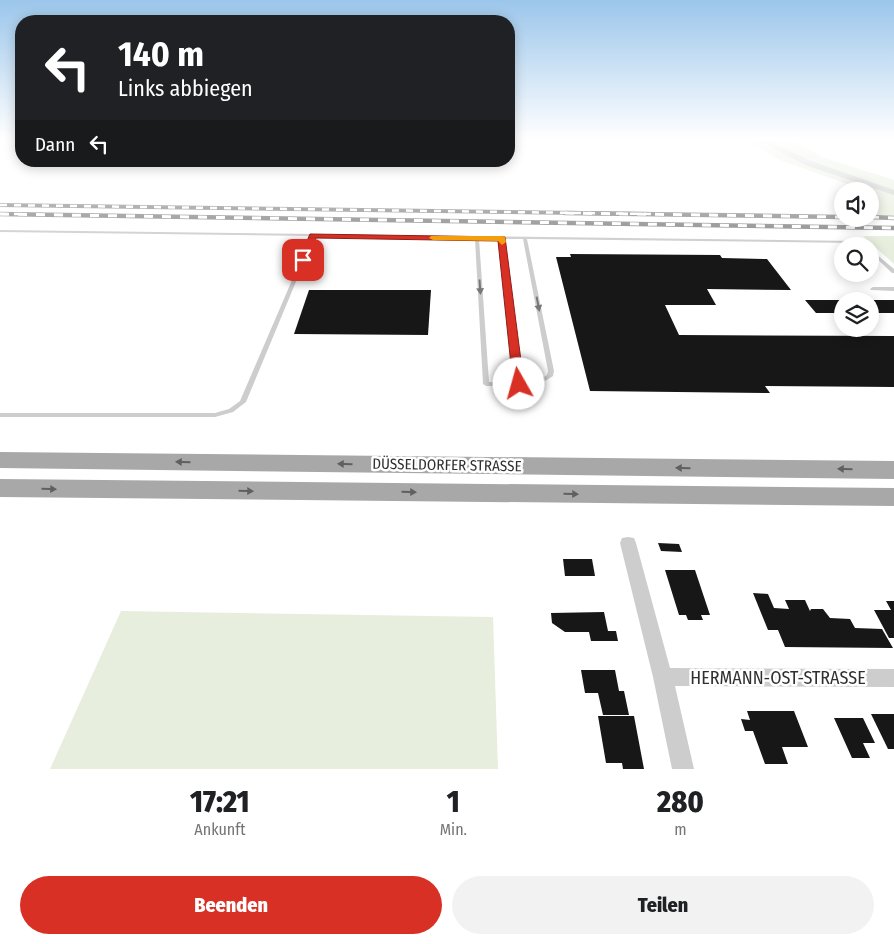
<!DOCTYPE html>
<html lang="de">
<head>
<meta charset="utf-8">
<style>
	body { margin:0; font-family:"Fira Sans Condensed",sans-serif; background:#f2f2f2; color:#202124; height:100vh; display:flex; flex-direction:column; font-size:19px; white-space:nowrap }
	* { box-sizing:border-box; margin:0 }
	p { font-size:16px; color:#757577 }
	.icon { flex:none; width:28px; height:28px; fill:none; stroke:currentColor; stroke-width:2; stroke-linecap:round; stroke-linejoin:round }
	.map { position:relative; height:769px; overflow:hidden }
	.side { display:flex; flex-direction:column; background:#fff; flex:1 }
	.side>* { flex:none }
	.banner { position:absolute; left:15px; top:15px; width:500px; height:152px; border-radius:20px; box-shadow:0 2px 12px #0003; background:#202124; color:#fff; overflow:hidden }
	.fabs { position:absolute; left:834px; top:182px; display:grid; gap:10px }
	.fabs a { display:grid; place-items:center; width:45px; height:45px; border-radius:50%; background:#fff; box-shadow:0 2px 12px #0003; font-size:25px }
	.pin { position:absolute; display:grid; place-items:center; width:42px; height:42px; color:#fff; margin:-21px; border-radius:10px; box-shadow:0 2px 8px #0006 }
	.me { position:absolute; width:55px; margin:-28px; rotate:353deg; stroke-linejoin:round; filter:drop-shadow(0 0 4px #0008) }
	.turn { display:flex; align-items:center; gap:18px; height:105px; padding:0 20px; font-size:22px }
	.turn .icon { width:65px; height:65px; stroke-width:2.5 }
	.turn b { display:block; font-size:35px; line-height:42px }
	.then { display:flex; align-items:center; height:48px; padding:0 20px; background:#0003; gap:10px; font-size:19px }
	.eta { display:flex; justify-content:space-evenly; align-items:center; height:85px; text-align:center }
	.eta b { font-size:30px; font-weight:800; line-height:35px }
	.primary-button { display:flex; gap:10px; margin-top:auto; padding:10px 20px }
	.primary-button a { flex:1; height:58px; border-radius:30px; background:#d93025; color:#fff; font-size:20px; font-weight:800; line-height:58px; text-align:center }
	.primary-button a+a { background:#f2f2f2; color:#202124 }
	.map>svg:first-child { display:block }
	.green { fill:#e7eedd }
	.building { fill:#171717 }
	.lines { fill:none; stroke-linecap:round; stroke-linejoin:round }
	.service { fill:#cdcdcd; fill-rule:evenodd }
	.minor { fill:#cdcdcd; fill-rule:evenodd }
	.primary { fill:#a8a8a8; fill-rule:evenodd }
	.rail-far1-casing { stroke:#858585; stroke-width:4 }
	.rail-casing { stroke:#858585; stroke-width:4.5 }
	.rail-far1 { stroke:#fff; stroke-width:2.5; stroke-dasharray:7; stroke-linecap:butt }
	.rail { stroke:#fff; stroke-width:3; stroke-dasharray:9; stroke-linecap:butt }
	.oneway { fill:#777 }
	.oneway2 { fill:#606060 }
	.route { fill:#d93025; stroke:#8d1f18 }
	.slow { fill:#f59e0b }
	.labels { text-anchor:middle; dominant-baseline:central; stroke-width:5; stroke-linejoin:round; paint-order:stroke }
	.street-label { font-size:15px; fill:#303030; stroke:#fff }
	.near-street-label { font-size:18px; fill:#303030; stroke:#fff }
</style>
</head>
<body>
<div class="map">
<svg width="894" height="769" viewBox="0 0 894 769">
	<rect width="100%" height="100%" fill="#fff"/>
	<!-- green -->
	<g class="green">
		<path d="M747 140H791L825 158 894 180V217L870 216V210L875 208 878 195 780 160Z"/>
		<path d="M863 236H894V264Z"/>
		<path d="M121 611 493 617 498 769H50Z"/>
	</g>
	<!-- building -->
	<g class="building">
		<path d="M570 254 720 255 722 258 767 259 791 290 707 289 716 305H665L679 335 894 336V387L765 386 770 393 590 391 556 257H571Z"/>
		<path d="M309 290H431L428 335 294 334Z"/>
		<path d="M805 300H842V313H816Z"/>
		<rect x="870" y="300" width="24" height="13"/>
		<path d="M658 543 679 544 682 552 661 551Z"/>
		<path d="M563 559H592L595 576H565Z"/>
		<path d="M665 570H695L710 615H701L703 620H688L686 615H679Z"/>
		<path d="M753 593 768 594 774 608 789 609 785 600H805L810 611 811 609H823L830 618 850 619 855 628 882 629 893 648 785 647 778 630H768Z"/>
		<path d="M886 601H894V638H889L874 610H891Z"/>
		<path d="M604 612 608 631H616L618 641H591L589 632H565L552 623 551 613Z"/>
		<path d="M581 670H615L619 691H624L629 715H603L598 693H585Z"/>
		<path d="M747 711H794L808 747H782L788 764H765L753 731H745L741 719 750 720Z"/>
		<path d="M871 714H894V749H888Z"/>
		<path d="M598 716H634L644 769H623L622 763H606Z"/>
		<path d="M834 718H863L875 743H863L870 758H852Z"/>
	</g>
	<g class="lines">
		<!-- service -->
		<g class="service">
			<path d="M0 230 858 241 868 246H863L857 243 527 239 554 371 553 376 545 381H522V384L519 386H486L483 384 475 239 315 236 246 402 233 412 215 417H0V413H215L229 409 240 401 311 236 0 232ZM479 239H500L516 382H489ZM504 239H523L548 371 547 375 544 377H521Z"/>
			<path d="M870 249 894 269V273H892L870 252Z"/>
			<path d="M873 287H894V291L871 290 870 289Z"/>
		</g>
		<!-- minor -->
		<g class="minor">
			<path d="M758 140H766L811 161 894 190V195L805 165Z"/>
			<path d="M628 537 634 538 636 543 670 668 894 669V687L675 686 694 769H672L653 677 620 543 622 538Z"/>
		</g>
		<!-- primary -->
		<g class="primary">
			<path d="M0 452 894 461V479L0 468Z"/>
			<path d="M0 479 894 488V506L0 497Z"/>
		</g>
		<defs>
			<g id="rail-far1">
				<path d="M0 205 653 214"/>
				<path d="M0 214H19"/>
			</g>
			<g id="rail">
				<path d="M565 213 842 217"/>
				<path d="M0 214 894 228"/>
				<path d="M870 217 894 218"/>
			</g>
		</defs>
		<!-- rail-far1 casing -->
		<use href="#rail-far1" class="rail-far1-casing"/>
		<!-- rail casing -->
		<use href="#rail" class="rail-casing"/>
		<!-- rail-far1 -->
		<use href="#rail-far1" class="rail-far1"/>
		<!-- rail -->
		<use href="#rail" class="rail"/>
	</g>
	<!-- one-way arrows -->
	<defs><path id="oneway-solid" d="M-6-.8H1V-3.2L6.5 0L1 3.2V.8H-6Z" transform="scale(1.25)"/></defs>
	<g class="oneway">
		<use href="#oneway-solid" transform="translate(480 287) rotate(86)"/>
		<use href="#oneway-solid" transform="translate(538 304) rotate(79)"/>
	</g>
	<g class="oneway2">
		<use href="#oneway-solid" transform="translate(183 462) rotate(-179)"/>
		<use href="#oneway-solid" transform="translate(345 464) rotate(-179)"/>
		<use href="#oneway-solid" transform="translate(683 468) rotate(-179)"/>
		<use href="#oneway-solid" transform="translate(845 469) rotate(-179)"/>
		<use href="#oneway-solid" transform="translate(49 489) rotate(1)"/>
		<use href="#oneway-solid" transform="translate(246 491) rotate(1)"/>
		<use href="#oneway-solid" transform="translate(409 492) rotate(1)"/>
		<use href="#oneway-solid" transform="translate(571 494) rotate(1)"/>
	</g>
	<!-- sky -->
	<linearGradient id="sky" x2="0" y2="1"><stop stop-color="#9bc6eb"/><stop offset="0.56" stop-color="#fff"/><stop offset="1" stop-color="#fff" stop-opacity="0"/></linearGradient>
	<rect width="894" height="248" fill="url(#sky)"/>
	<!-- route -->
	<path class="route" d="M310 234 505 237 524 384 523 387 519 388 513 384 498 241 316 238 307 260 300 262 299 260Z"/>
	<!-- slow -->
	<path class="slow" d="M431 236H502L505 237 506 242 502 245 498 241 433 240 429 238Z"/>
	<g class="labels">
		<!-- street labels -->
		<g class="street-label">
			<text transform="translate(447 465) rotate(1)">DÜSSELDORFER STRASSE</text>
		</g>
		<!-- near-street labels -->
		<g class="near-street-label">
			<text x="778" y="678">HERMANN-OST-STRASSE</text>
		</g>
	</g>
</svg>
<div class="fabs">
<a><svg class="icon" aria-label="sound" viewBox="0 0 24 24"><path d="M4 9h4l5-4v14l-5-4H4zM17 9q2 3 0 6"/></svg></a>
<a><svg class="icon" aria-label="search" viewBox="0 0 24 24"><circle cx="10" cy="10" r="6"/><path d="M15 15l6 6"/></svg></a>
<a><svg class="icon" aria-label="layers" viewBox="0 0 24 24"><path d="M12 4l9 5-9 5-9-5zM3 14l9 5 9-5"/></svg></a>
</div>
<div class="pin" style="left:303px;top:260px;background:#d93025"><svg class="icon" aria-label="arrive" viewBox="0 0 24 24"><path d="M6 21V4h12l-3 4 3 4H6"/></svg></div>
<svg class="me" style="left:519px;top:384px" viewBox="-20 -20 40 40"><circle r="19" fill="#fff"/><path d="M0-13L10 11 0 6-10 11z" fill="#d93025"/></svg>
<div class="banner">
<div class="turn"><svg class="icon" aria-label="left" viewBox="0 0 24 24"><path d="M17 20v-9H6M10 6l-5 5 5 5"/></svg><div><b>140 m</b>Links abbiegen</div></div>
<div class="then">Dann<svg class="icon" aria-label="left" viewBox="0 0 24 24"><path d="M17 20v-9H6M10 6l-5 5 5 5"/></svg></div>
</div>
</div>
<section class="side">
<div class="eta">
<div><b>17:21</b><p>Ankunft</p></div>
<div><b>1</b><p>Min.</p></div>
<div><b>280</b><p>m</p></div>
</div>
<div class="primary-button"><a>Beenden</a><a>Teilen</a></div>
</section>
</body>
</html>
